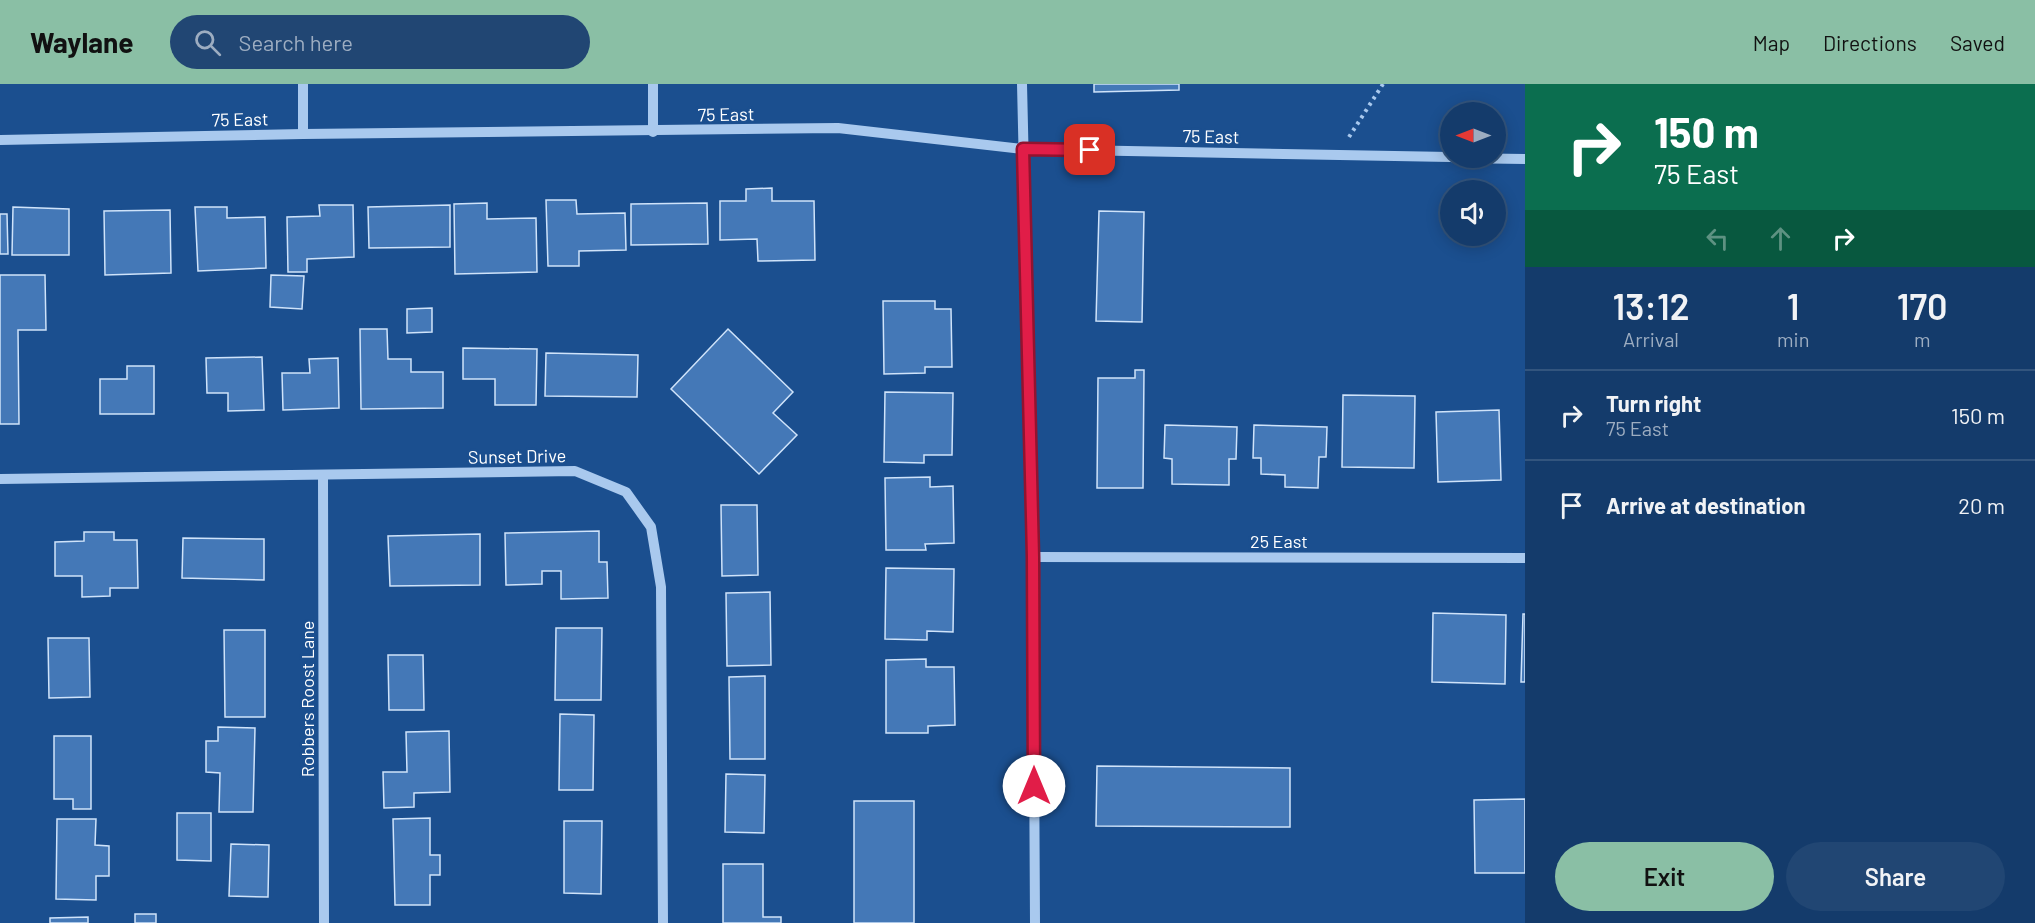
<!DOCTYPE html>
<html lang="en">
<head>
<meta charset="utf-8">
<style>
	body { margin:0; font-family:Barlow,sans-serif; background:#214673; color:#f1f3f6; height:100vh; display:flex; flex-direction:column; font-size:22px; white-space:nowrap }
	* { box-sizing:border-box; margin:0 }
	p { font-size:20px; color:#9dadc1 }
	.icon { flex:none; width:33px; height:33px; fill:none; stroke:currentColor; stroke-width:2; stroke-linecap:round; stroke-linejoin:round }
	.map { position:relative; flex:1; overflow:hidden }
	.side { display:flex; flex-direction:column; background:#143b6b; width:510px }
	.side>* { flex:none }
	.banner { background:#0b6e4f; color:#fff; overflow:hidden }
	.needle { width:39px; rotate:270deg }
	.buttons { position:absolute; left:1440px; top:18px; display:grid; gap:12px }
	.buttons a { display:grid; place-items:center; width:66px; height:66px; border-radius:50%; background:#143b6b; box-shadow:0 3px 15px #0003,0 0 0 2px #33557e; font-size:30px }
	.pin { position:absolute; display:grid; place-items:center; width:51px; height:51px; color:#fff; margin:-26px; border-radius:12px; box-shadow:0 3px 9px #0006 }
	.me { position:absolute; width:66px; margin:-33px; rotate:0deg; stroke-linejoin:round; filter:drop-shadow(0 0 4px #0008) }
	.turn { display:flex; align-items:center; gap:21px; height:126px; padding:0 30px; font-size:27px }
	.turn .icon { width:78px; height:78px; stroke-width:2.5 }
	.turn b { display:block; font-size:42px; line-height:51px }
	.lanes { display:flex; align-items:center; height:57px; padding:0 30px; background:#0003; justify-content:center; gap:30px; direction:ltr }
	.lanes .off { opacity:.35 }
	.eta { display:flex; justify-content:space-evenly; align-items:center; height:102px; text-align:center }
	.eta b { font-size:36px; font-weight:600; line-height:42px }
	.cta { display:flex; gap:12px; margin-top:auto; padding:12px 30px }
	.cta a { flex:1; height:69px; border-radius:36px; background:#8abfa5; color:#111; font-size:24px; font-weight:600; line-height:69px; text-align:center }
	.cta a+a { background:#214673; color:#f1f3f6 }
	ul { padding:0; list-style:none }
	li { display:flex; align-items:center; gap:18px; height:90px; padding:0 30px; border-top:2px solid #33557e }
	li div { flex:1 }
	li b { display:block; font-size:22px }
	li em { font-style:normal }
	header { display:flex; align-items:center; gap:36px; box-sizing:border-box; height:84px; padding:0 30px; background:#8abfa5; color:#111 }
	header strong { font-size:28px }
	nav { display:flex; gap:33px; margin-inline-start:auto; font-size:21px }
	.search { width:420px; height:54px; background:#214673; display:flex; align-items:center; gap:15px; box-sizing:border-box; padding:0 21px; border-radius:33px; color:#9dadc1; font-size:22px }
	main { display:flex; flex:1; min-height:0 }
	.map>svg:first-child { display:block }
	.building { fill:#4478b7; stroke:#cfe3fa; stroke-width:1.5 }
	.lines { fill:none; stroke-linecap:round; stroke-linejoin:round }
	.path { stroke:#a9c9ee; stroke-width:4; stroke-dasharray:3 4.5; stroke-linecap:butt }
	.minor { stroke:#a9c9ee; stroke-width:10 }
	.route-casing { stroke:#92132f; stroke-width:15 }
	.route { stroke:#e11d48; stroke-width:10 }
	.labels { text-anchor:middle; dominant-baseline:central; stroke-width:5; stroke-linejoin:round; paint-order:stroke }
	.street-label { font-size:18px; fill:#fff; stroke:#1b4f8f }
</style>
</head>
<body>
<header>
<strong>Waylane</strong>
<div class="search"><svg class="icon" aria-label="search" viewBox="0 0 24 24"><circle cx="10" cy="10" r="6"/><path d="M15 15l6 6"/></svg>Search here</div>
<nav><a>Map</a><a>Directions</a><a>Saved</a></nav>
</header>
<main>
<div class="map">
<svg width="1525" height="839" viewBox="0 0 1525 839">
	<rect width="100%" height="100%" fill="#1b4f8f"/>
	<!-- building -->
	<g class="building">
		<path d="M1094 0H1179V6L1094 8Z"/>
		<path d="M772 104V117H814L815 176 758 177 757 155 720 156V117H746V105Z"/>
		<path d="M546 116H576L577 130 625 129 626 166 579 167V182H548Z"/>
		<path d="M487 119V135L536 134 537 188 455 190 454 120Z"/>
		<path d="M707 119 708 160 631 161V120Z"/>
		<path d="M319 121H353L354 173 307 175V188H288L287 133 320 132Z"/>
		<path d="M450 121V163L369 164 368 123Z"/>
		<path d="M13 123 69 125V171H12Z"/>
		<path d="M195 123H227V134L265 133 266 184 198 187Z"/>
		<path d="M170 126 171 189 105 191 104 127Z"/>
		<path d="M1099 127 1144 128 1142 238 1096 237Z"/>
		<path d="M0 130H7L8 170H0Z"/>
		<path d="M0 191H45L46 246H18L19 340H0Z"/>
		<path d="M271 191 304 192 302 225 270 223Z"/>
		<path d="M883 217H935V225H951L952 283H925V289L884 290Z"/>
		<path d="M432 224V248L407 249V225Z"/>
		<path d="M360 245H387L388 275H411V288H443V324L361 325Z"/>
		<path d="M728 245 793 308 773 329 797 351 759 390 671 305Z"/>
		<path d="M463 264 537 265 536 321H495V295H463Z"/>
		<path d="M546 269 638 271 637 313 545 312Z"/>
		<path d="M262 273 264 326 228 327V309H207L206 274Z"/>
		<path d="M338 274 339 324 283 326 282 289H310L309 275Z"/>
		<path d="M127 282H154V330H100V295H127Z"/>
		<path d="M1135 286H1144L1143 404H1097L1098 294H1135Z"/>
		<path d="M885 308 953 309 952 371H924V379L884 378Z"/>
		<path d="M1343 311 1415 312 1414 384 1342 383Z"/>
		<path d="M1499 326 1501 396 1438 398 1436 328Z"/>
		<path d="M1165 341 1237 343 1236 375H1229V401L1172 400V375L1164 374Z"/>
		<path d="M1254 341 1327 343 1326 373H1319L1318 404 1285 403V391L1261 390V374H1253Z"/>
		<path d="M930 393V403L953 402 954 459 925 460 926 466H886L885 394Z"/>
		<path d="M721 421H757L758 491 722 492Z"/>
		<path d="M599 447V478H607L608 514 561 515V487H542V500L506 501 505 449Z"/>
		<path d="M84 448H114V456H137L138 504H110V512L82 513V492H55V458L84 457Z"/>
		<path d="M480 450V501L390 502 388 452Z"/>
		<path d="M183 454 264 455V496L182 494Z"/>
		<path d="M886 484 954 485 953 548 927 547V556L885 555Z"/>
		<path d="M770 508 771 581 727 582 726 509Z"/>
		<path d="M1433 529 1506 531 1505 600 1432 598Z"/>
		<path d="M1523 530H1525V598H1521Z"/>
		<path d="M556 544H602L601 616H555Z"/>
		<path d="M224 546H265V633H225Z"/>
		<path d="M48 554H89L90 613 49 614Z"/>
		<path d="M388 571H423L424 626H389Z"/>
		<path d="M926 575V583H954L955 641 928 642V649H886V576Z"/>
		<path d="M765 592V675H730L729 593Z"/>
		<path d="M560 630 594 631 593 706H559Z"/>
		<path d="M218 643 255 644 253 728H219L220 689 206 688V657H218Z"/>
		<path d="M449 647 450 708 414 709V723L384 724 383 688H407L406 648Z"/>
		<path d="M54 652H91V725H73V715H54Z"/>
		<path d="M1097 682 1290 684V743L1096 742Z"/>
		<path d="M726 690 765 691 764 749 725 748Z"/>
		<path d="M1525 715V789H1475L1474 716Z"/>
		<rect x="854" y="717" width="60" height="122"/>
		<path d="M177 729H211V777L177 776Z"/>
		<path d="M430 734V771H440V791H430V821H395L393 735Z"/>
		<path d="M57 735H96L95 761 109 762V792H96V816L56 815Z"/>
		<path d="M564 737H602L601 810 564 809Z"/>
		<path d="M231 760 269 761 268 813 229 812Z"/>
		<path d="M723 780H763V833H781V839H723Z"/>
		<rect x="135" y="830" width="21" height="9"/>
		<path d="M88 833V839H50V834Z"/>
	</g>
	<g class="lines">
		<!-- path -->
		<path class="path" d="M1349 53 1383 0"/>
		<!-- minor -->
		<g class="minor">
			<path d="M303 0V50"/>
			<path d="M653 0V48"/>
			<path d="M1022 0 1033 473 1035 839"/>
			<path d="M0 56 303 50 838 44 1023 65 1450 73"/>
			<path d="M1454 74 1525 75"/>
			<path d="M323 392 324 839"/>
			<path d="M0 395 575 387 626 408 651 443 661 503 663 839"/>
			<path d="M1033 473 1525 474"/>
		</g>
	</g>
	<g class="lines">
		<defs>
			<path id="route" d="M1034 702 1033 473 1023 65 1090 66"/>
		</defs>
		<!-- route casing -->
		<use href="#route" class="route-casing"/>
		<!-- route -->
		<use href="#route" class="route"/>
	</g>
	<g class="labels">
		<!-- street labels -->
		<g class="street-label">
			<text transform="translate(726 30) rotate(-1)">75 East</text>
			<text transform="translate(240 35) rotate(-1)">75 East</text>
			<text transform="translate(1211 52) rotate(1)">75 East</text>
			<text transform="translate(517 372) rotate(-1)">Sunset Drive</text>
			<text x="1279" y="457">25 East</text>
			<text transform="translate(307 615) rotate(-90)">Robbers Roost Lane</text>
		</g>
	</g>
</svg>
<div class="buttons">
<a><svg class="needle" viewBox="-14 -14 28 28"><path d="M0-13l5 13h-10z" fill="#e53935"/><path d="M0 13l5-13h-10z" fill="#9dadc1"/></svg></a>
<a><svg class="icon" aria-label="sound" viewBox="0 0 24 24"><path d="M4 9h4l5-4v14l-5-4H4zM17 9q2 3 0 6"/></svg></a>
</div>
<div class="pin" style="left:1090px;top:66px;background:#d93025"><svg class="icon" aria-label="arrive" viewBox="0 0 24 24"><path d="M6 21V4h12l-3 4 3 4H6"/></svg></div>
<svg class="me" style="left:1034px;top:702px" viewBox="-20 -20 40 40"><circle r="19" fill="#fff"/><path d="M0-13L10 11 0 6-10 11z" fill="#e11d48"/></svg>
</div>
<section class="side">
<div class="banner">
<div class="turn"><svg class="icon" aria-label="right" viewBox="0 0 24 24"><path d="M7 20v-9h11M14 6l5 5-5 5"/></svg><div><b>150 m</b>75 East</div></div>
<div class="lanes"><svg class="icon off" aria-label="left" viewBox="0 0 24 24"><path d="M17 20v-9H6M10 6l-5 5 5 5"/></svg><svg class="icon off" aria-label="ahead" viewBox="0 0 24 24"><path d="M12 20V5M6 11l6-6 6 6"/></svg><svg class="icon" aria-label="right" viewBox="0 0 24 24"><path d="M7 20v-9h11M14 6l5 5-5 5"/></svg></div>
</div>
<div class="eta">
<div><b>13:12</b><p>Arrival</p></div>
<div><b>1</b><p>min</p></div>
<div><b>170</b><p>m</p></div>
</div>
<ul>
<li><svg class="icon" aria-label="right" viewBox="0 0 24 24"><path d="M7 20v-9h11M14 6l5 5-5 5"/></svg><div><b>Turn right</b><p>75 East</p></div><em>150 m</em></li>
<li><svg class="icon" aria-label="arrive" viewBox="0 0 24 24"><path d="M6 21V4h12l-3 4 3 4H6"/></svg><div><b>Arrive at destination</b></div><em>20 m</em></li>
</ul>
<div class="cta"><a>Exit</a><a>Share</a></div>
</section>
</main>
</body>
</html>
